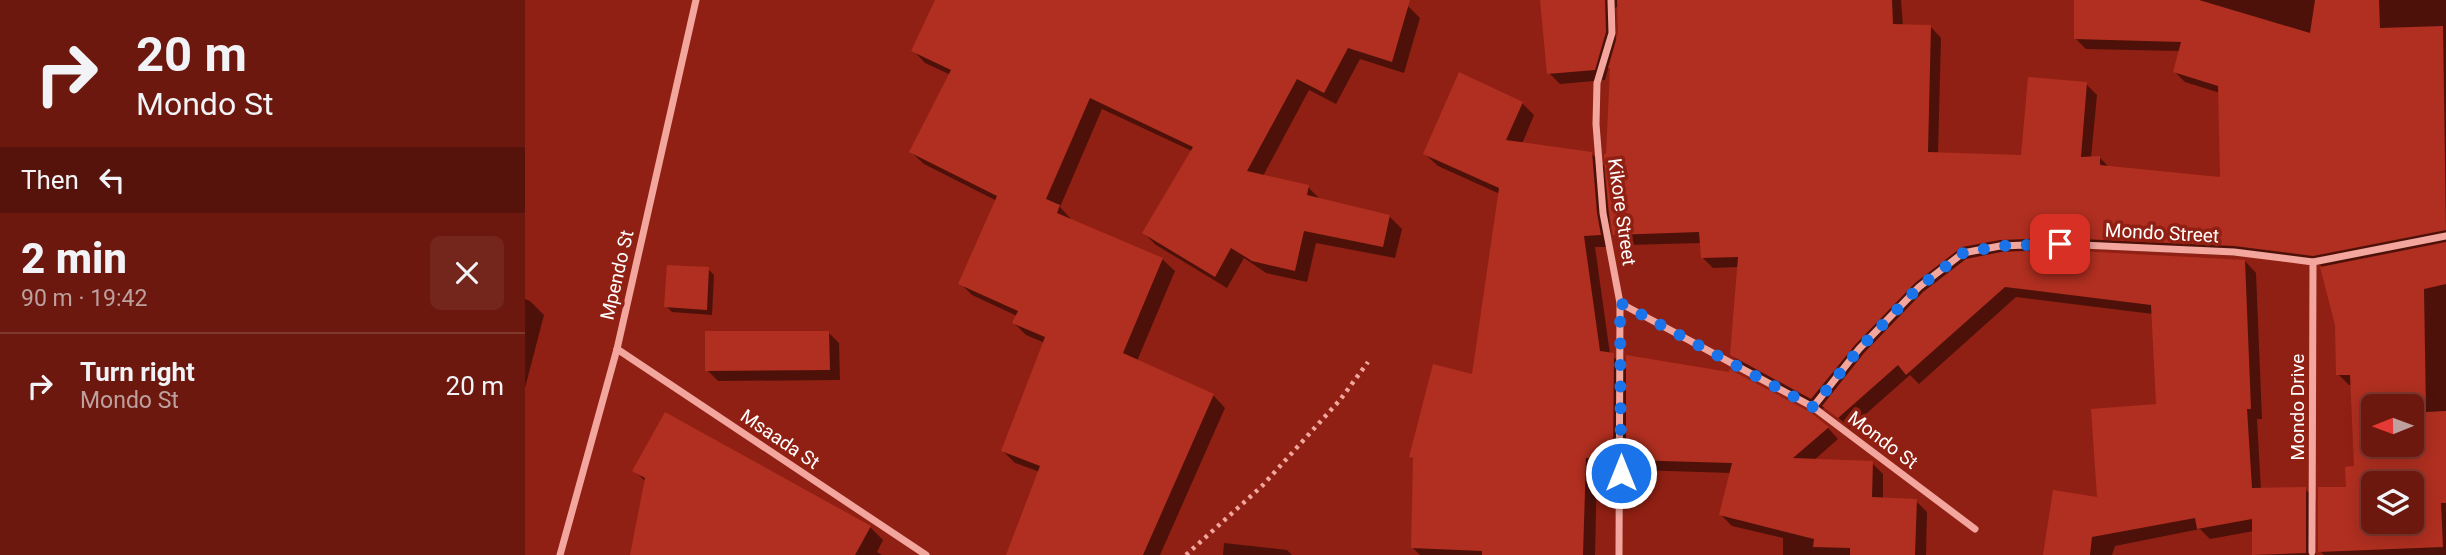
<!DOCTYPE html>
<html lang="en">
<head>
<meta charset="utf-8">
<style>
	body { margin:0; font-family:Roboto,sans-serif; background:#74251c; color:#f1f3f6; height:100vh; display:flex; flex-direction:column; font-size:26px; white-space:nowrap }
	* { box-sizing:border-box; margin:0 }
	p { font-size:23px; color:#bea09e }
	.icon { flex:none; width:38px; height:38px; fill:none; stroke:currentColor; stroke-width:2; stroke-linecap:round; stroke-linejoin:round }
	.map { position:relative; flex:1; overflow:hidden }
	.details { display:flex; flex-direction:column; background:#6c180e; width:525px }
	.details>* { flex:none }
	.banner { background:#6c180e; color:#f1f3f6; overflow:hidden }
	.needle { width:46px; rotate:269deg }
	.fabs { position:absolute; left:1836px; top:394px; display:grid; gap:14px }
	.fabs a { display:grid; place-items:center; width:63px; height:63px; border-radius:10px; background:#6c180e; box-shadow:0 4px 18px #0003,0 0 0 2px #7f372e; font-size:35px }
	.pin { position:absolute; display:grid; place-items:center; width:60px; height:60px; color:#fff; margin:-30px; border-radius:14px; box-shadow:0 4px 10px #0006 }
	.me { position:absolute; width:77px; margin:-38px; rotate:0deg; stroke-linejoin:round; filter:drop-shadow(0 0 5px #0008) }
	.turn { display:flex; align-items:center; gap:24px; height:147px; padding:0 21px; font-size:32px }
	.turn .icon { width:91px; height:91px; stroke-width:2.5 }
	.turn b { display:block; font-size:49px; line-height:60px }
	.then { display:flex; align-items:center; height:66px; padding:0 21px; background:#0003; gap:14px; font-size:26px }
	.round { display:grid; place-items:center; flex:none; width:74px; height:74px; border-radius:10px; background:#74251c }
	.summary { display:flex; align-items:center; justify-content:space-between; height:119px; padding:0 21px }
	h1 { font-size:42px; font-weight:800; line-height:52px }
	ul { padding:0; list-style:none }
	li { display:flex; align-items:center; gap:21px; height:105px; padding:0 21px; border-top:2px solid #7f372e }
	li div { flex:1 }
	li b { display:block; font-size:26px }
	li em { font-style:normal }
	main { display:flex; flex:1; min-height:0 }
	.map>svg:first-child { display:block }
	.shadow { fill:#0007; fill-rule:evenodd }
	.building { fill:#b02f20; fill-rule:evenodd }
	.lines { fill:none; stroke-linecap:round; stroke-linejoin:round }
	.path { stroke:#f2a69e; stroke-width:4.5; stroke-dasharray:3.5 5; stroke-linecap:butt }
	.minor { stroke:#f2a69e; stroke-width:7 }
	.route { stroke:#1a73e8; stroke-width:12; stroke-dasharray:0 21.6 }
	.labels { text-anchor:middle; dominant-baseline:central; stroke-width:7; stroke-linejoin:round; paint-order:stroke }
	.street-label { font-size:19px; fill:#fff; stroke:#902013 }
</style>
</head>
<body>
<main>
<section class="details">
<div class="banner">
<div class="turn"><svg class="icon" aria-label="right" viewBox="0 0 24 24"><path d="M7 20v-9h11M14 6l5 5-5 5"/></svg><div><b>20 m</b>Mondo St</div></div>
<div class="then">Then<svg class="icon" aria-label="left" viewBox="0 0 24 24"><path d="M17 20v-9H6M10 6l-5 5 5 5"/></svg></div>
</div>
<div class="summary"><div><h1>2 min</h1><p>90 m · 19:42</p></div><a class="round"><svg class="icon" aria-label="close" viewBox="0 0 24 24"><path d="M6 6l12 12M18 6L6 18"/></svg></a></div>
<ul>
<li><svg class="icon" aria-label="right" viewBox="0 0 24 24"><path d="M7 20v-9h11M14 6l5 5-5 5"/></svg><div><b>Turn right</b><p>Mondo St</p></div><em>20 m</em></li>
</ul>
</section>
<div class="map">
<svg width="1921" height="555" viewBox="0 0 1921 555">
	<rect width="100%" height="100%" fill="#902013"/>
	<!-- shadow -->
	<g class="shadow">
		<path d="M412 0H862L883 6 895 18 879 73 835 59 811 104 784 90 738 176 783 187 795 199 864 216 877 229 870 258 791 243 782 282 741 273 719 258 702 288 631 245 619 233 667 151 577 109 535 207 546 219 545 221 637 259 650 271 612 361 688 395 700 408 635 555H488L515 472 490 463 478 451 520 343 501 335 489 323 492 316 447 295 435 283 472 201 399 164 386 152 426 75 400 63 388 50Z"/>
		<path d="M1034 0H1376L1378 26 1406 27 1416 38 1413 154 1498 157 1561 84 1572 95 1566 158H1575L1584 167 1696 179 1695 93 1660 82 1649 71 1655 51 1561 49 1550 38 1551 0H1921V555H1799L1795 551 1830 468 1827 385H1824L1813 374 1812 325 1796 265 1721 256 1547 248 1476 252 1477 254 1720 261 1731 273 1737 419H1732L1736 490 1780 489 1791 500V555H1730L1729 531 1685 539 1675 529 1590 546 1587 555H1520L1574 499 1633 406 1628 314 1491 297 1394 384 1385 375 1325 428 1300 406 1298 409 1218 366 1207 355 1214 267 1188 268 1177 257V243L1101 245 1090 234 1085 62 1080 80 1035 84 1024 73ZM1094 6 1095 33 1091 44 1090 8ZM1848 406H1886V444H1848ZM1848 483H1886V522H1848Z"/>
		<path d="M997 103 1009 115 997 144 1066 153 1079 166 1087 247H1070L1085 354 1103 370 1303 428 1313 439 1288 461 1347 463 1358 474V499L1391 501 1402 512 1401 555H1258V538L1207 526 1196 515 1206 473 1113 470 1100 457V471L1072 470 1070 555H895L888 548 890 461 886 456 949 376 975 194 913 166 900 154Z"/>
		<path d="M183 269 189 275 187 315 147 312 141 306Z"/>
		<path d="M0 299 5 301 19 315 0 388Z"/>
		<path d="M303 332 314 343 315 380 193 381 182 370Z"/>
		<path d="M140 414 345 527 358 540 352 552 357 555H106L121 482 110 471Z"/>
		<path d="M699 543 762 550 767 555H698Z"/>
	</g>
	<!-- building -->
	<g class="building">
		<path d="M410 0H885L867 62 823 48 799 93 772 79 722 171 784 185 782 195 865 215 858 247 779 231 770 271 727 261 706 248 690 277 617 233 668 147 565 98 521 199 535 205 532 213 638 258 598 353 689 394 618 555H481L515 466 476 451 520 337 487 323 493 311 433 284 472 196 384 152 426 70 386 51Z"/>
		<path d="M1015 0H1080L1081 32 1070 70 1022 74Z"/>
		<path d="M1092 0H1367L1368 24 1406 25 1403 152 1496 155 1503 77 1562 82 1556 157 1575 156V165L1695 177 1693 86 1648 72 1656 42 1549 39V0H1674L1785 33 1790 0H1854L1855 28 1918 26 1921 230 1788 256 1709 246 1535 238 1475 240 1437 247 1390 283 1330 345 1286 399 1205 355 1213 257 1176 258 1174 232 1088 235 1084 212 1079 154H1081L1085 68H1083L1093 33Z"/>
		<path d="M934 72 998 102 981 140 1067 152 1072 213 1076 235 1059 236 1075 351 1089 353 1088 459 1061 458 1058 555H957V551L886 548 888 458 884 457 908 364 947 374 974 188 898 154Z"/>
		<path d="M1921 242V284L1899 289 1901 412 1921 411V503H1916L1918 547 1793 552V487H1821L1820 467 1829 466 1825 375H1811L1810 325 1795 267ZM1848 406H1886V444H1848ZM1848 483H1886V522H1848Z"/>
		<path d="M1535 250 1720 260 1726 409H1722L1727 488 1781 487V553L1727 555V519L1672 529 1670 518 1567 537 1565 555H1518L1528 490 1572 497 1566 409 1631 404 1626 305 1480 287 1381 375 1373 365 1313 418 1297 406 1339 353 1398 292 1441 259 1476 252Z"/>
		<path d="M142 265 184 267 182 310 139 307Z"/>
		<path d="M180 331H304L305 370 180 371Z"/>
		<path d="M1101 355 1204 372V369L1285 412 1304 427 1268 458 1348 461 1347 497 1392 499 1390 555H1325V548L1288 547 1289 539 1194 515 1207 463 1101 460Z"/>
		<path d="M140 412 346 526 330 555H105L120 478 107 471Z"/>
	</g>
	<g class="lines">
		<!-- path -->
		<path class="path" d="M661 555 737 486 815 400 843 362"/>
		<!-- minor -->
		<g class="minor">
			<path d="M1086 0 1087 33 1072 83 1071 124 1078 213 1095 303 1094 555"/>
			<path d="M1095 303 1288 407 1450 529"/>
			<path d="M92 349 401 555"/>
			<path d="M1288 407 1334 349 1394 287 1438 253 1475 246 1535 244 1709 252 1788 262 1921 236"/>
			<path d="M1787 552 1788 262"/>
			<path d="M35 555 92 349 171 0"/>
		</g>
	</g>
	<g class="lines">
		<!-- route -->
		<path class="route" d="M1096 473 1095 303 1288 407 1334 349 1394 287 1438 253 1475 246 1535 244"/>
	</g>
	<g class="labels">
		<!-- street labels -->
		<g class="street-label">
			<text transform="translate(1097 212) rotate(82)">Kikore Street</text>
			<text transform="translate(1637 233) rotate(3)">Mondo Street</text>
			<text transform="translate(92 275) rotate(-77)">Mpendo St</text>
			<text transform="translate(1772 407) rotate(-90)">Mondo Drive</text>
			<text transform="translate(255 439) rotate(34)">Msaada St</text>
			<text transform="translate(1358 440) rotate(37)">Mondo St</text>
		</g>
	</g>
</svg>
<div class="fabs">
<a><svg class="needle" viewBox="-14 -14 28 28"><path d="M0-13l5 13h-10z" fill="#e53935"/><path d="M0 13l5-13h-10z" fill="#bea09e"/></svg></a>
<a><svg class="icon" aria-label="layers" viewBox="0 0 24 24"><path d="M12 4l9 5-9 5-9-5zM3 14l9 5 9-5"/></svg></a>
</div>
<div class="pin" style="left:1535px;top:244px;background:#d93025"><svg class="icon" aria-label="arrive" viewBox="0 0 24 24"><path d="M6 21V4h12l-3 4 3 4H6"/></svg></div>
<svg class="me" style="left:1096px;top:473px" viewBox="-20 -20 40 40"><circle r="17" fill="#1a73e8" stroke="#fff" stroke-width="3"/><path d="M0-11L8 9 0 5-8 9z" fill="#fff"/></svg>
</div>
</main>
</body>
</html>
